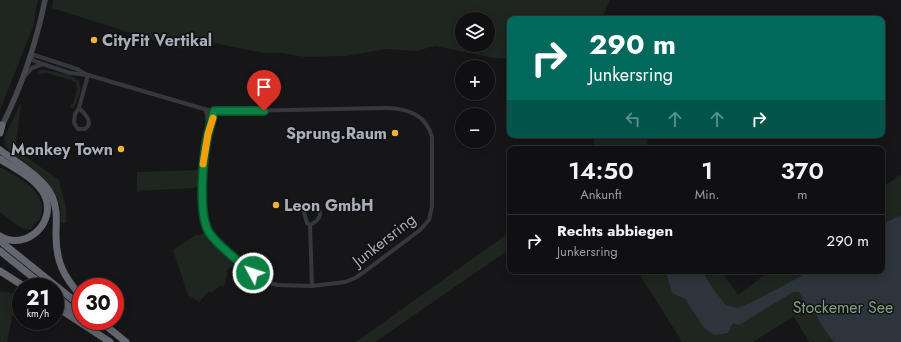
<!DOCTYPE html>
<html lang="de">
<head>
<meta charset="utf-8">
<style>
	body { margin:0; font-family:Jost,sans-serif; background:#1e1e20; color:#f1f3f6; height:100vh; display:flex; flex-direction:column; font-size:15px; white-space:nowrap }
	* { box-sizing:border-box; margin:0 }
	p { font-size:13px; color:#9c9d9f }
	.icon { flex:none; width:22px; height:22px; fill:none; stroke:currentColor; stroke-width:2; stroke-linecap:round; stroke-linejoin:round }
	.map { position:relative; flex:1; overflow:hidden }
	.details { position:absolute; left:507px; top:146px; width:378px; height:128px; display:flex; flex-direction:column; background:#101012; border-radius:8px; box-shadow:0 2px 10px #0003,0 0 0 1px #303032 }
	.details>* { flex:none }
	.top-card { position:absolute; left:507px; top:16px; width:378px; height:122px; border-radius:8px; box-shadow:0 2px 10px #0003,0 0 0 1px #303032; background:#00695c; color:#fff; overflow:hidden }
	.controls { position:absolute; left:455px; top:12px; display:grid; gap:8px }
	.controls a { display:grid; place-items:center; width:40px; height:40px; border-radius:50%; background:#101012; box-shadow:0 2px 10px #0003,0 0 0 1px #303032; font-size:20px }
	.speed { position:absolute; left:12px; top:278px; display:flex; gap:8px; font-size:20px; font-weight:700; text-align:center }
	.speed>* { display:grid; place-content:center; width:52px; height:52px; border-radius:50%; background:#101012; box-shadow:0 2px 10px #0003,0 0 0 1px #303032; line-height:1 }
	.speed small { font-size:10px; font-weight:400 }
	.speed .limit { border:6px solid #d22; background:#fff; color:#111 }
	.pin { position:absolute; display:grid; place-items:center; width:34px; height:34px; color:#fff; margin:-41px -17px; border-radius:50% 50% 50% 0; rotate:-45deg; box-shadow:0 0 4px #0007 }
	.pin .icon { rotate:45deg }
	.me { position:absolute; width:44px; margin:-22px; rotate:310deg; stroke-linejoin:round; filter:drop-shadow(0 0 3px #0008) }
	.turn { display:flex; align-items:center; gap:14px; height:84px; padding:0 16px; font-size:18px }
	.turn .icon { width:52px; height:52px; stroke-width:2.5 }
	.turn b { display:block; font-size:28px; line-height:34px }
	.lanes { display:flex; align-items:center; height:38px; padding:0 16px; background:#0003; justify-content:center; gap:20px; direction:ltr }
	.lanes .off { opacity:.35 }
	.eta { display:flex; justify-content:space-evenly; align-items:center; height:68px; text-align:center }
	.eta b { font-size:24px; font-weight:600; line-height:28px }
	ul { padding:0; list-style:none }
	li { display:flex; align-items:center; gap:12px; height:52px; padding:0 16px; border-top:1px solid #303032 }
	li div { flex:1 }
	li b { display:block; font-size:15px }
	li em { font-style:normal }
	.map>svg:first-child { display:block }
	.green { fill:#1e261f; fill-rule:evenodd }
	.water { fill:#2c353c }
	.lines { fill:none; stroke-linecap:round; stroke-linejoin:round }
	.street { stroke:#37383d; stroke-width:4 }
	.secondary { stroke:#45474d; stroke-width:5.5 }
	.highway { stroke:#63666e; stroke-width:7 }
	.route-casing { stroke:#07532c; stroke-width:10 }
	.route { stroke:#0b8043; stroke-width:7 }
	.slow { stroke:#f59e0b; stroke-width:7 }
	.poi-dot { fill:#f2b134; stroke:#111113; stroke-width:1.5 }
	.labels { text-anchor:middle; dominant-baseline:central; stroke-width:3; stroke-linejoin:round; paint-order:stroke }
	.poi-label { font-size:16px; font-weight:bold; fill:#a8adb8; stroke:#111113; text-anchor:start }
	.street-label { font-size:16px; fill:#a8adb8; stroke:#111113 }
	.park-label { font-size:16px; fill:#7fa381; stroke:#111113 }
</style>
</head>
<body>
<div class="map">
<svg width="901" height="342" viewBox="0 0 901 342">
	<rect width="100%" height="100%" fill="#161618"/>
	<!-- green -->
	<g class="green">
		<path d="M0 0H38L33 27 0 110Z"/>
		<path d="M53 0H610L602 19H510V58H493L435 46 416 51 386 49 347 56 305 57 281 53H264L194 39 182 49 52 8ZM462 19H488V45H462Z"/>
		<path d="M39 70C45 69 50 71 55 72 81 77 87 83 74 108H70L71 104H73L77 89 76 82 47 73 40 74 38 72Z"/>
		<path d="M21 103 16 145 18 151 59 180C61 194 69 207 66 223H62L61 221 60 205 55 193 45 179 28 164 9 151 5 145 4 138Z"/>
		<path d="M594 135H647L648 149H594Z"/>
		<path d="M0 168H2C17 177 39 187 42 207 42 210 41 215 40 219L35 223 30 230C18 228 9 219 0 212Z"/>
		<path d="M198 170V186L194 188 137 191V172Z"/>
		<path d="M901 174V215L882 224V188Z"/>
		<path d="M510 232V249L375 342H356Z"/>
		<path d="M204 234 211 244 234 263 232 268 230 267 226 272 228 274 226 278 225 285 220 286 211 293 209 291 199 302 188 295 173 250 196 235Z"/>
		<path d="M646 271H721L738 295 770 271H882L901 342H809L794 316 753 342H682L640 275Z"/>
		<path d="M0 291 17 294 7 342H0Z"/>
	</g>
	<!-- water -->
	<path class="water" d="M901 215V342H834L822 326 813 309 806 304 799 292H793L739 325 733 323 728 333 715 335 705 329 685 299 672 293 667 275 660 272 663 271H702L713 289 726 305 737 308 750 303 811 271H882V224Z"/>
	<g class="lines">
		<!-- street -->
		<g class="street">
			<path d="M31 54 77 69 87 75"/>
			<path d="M31 55 33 60 37 62 70 73 88 75 211 111H248L385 108C407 108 426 114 432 137V206L429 220 420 230 364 272 355 278 345 282 312 286 277 285 264 281 258 277 217 242 207 230 203 212V164L208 134 214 111"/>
			<path d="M24 77 32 68 43 64"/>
			<path d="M79 108C85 114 94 122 85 129H78L74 123 75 114 79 108 88 75"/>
			<path d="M205 109 207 114 208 129"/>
			<path d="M310 225C312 224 316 222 318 219 324 211 315 203 307 206L304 212 307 223 310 225 312 286"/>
		</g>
		<!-- secondary -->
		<path class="secondary" d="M1 128C21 88 36 44 45 0"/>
		<!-- highway -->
		<g class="highway">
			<path d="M0 133 2 125"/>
			<path d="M0 150C17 163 43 177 52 196 58 209 56 222 56 236 56 262 64 277 81 296"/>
			<path d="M0 159C14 168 35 178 44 194 58 221 27 252 0 236"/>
			<path d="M0 241 81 306"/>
			<path d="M0 251 45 287"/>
			<path d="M0 271 25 287"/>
			<path d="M55 295 81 317"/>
			<path d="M55 306 110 342"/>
			<path d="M100 321 126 342"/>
		</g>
	</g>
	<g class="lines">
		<defs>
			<path id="route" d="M253 273C239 261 221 249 210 234 197 216 203 156 208 134 210 127 212 119 214 111H264"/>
		</defs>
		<!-- route casing -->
		<use href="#route" class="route-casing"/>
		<!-- route -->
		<use href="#route" class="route"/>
		<!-- slow -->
		<path class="slow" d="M203 164 208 134 213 118"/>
	</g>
	<!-- markers -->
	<g class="poi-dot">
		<circle cx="94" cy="40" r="4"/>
		<circle cx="395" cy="133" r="4"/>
		<circle cx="121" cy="149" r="4"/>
		<circle cx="276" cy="205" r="4"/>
	</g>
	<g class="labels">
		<!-- poi labels -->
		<g class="poi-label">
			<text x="102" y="40">CityFit Vertikal</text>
			<text x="387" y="133" text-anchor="end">Sprung.Raum</text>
			<text x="113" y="149" text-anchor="end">Monkey Town</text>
			<text x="284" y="205">Leon GmbH</text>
		</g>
		<!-- street labels -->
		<g class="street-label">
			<text transform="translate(384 240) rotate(-38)">Junkersring</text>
		</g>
		<!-- park labels -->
		<g class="park-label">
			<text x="843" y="307">Stockemer See</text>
		</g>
	</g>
</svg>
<div class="controls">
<a><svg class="icon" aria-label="layers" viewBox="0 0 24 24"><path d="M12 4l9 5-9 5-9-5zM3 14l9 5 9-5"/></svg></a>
<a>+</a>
<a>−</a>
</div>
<div class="speed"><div>21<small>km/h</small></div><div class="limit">30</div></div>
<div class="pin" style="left:264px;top:111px;background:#d93025"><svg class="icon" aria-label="arrive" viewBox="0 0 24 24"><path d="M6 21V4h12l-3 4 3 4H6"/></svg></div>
<svg class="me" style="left:253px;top:273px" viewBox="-20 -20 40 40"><circle r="17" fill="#0b8043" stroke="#fff" stroke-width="3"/><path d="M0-11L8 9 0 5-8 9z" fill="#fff"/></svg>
<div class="top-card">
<div class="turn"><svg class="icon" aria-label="right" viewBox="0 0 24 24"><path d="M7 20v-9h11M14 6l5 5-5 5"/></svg><div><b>290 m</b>Junkersring</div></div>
<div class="lanes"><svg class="icon off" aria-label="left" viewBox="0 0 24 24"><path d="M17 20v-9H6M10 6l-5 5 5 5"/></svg><svg class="icon off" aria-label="ahead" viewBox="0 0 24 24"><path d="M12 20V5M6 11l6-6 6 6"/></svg><svg class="icon off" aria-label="ahead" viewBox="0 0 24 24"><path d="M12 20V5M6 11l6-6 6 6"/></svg><svg class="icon" aria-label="right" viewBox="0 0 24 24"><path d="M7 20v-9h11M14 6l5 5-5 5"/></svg></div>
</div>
<section class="details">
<div class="eta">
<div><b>14:50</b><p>Ankunft</p></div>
<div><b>1</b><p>Min.</p></div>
<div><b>370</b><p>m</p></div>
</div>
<ul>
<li><svg class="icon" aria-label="right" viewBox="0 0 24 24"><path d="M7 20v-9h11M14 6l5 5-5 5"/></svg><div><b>Rechts abbiegen</b><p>Junkersring</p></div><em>290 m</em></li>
</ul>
</section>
</div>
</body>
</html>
